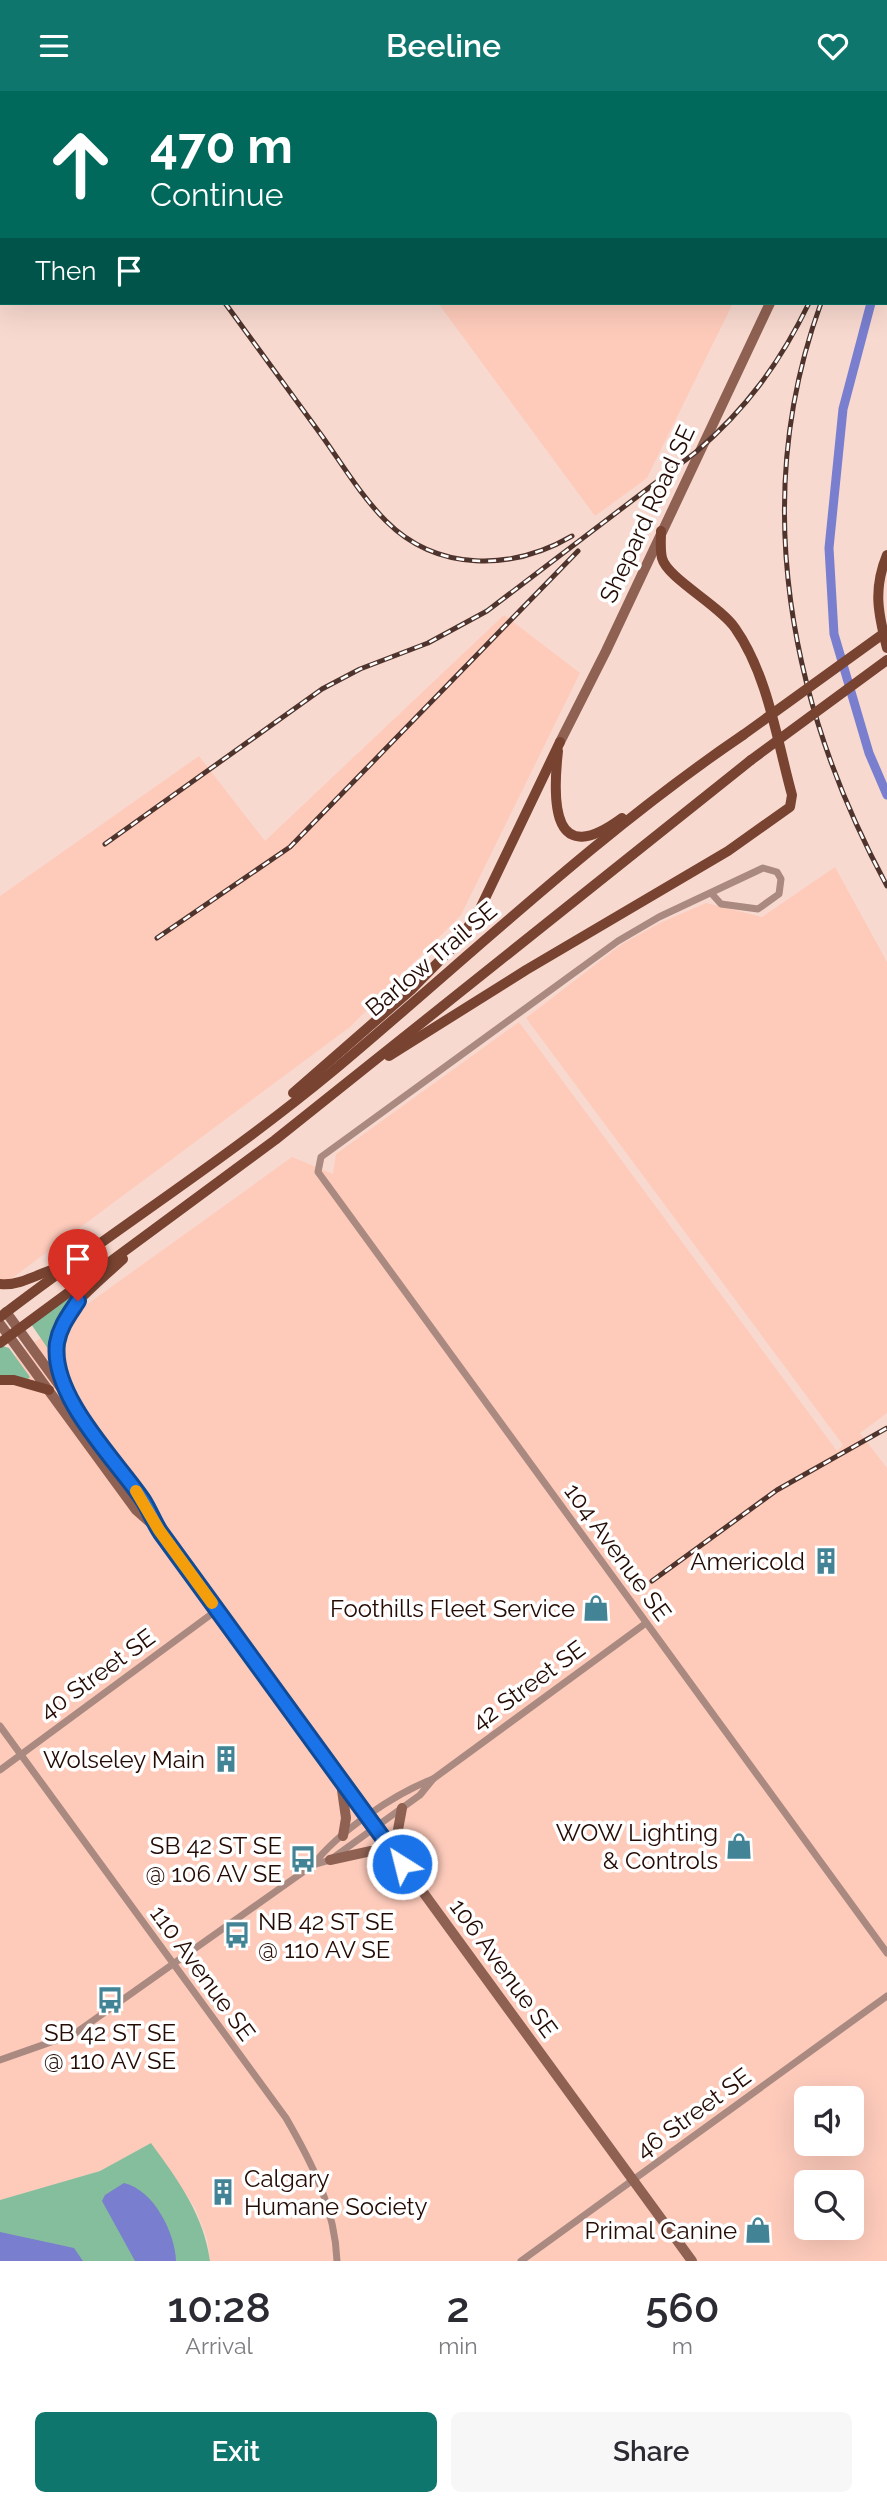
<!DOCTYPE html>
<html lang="en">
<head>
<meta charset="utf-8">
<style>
	body { margin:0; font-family:Raleway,sans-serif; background:#f7f7f7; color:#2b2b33; height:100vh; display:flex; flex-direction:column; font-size:26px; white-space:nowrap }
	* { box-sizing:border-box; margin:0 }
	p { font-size:23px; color:#7c7c81 }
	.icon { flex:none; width:38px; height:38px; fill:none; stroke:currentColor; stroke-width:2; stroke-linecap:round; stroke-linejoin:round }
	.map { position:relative; height:2170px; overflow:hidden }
	.drawer { display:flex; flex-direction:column; background:#fff; flex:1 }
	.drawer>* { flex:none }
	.guide { position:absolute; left:0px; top:0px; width:887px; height:214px; box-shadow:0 7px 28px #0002; background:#00695c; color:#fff; overflow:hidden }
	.tools { position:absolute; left:794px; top:1995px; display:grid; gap:14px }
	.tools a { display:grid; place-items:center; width:70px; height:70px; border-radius:10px; background:#fff; box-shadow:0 7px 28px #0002; font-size:35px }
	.pin { position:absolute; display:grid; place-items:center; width:60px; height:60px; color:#fff; margin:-72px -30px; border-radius:50% 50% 50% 0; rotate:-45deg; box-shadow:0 0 7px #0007 }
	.pin .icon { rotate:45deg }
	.me { position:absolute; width:77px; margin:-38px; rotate:324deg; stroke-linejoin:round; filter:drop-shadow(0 0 5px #0008) }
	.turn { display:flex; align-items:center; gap:24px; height:147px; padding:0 35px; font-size:32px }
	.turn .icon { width:91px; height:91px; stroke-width:2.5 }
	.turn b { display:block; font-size:49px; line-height:60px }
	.then { display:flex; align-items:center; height:66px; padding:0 35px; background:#0003; gap:14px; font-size:26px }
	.eta { display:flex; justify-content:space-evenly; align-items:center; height:119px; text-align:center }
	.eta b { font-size:42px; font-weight:600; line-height:49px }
	.cta { display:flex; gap:14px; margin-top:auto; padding:14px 35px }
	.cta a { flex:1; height:80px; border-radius:10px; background:#0f766e; color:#fff; font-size:28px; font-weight:600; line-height:80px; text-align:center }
	.cta a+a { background:#f7f7f7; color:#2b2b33 }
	header { display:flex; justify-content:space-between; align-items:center; height:91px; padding:0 35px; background:#0f766e; color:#fff; font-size:32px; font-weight:600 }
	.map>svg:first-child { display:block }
	.built { fill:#fecbbb; fill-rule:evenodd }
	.green { fill:#85be9d }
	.water { fill:#797ece }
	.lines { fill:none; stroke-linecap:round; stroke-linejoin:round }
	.canal { stroke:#797ece; stroke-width:9 }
	.street { stroke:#aa8a80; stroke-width:7 }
	.secondary { stroke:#8e6152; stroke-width:10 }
	.primary { stroke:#784331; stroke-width:10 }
	.rail-casing { stroke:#4e342c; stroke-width:5 }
	.rail { stroke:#fff; stroke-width:2.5; stroke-dasharray:8; stroke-linecap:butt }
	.primary-bridge { stroke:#784331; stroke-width:10 }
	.route-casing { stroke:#114b97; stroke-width:18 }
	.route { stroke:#1a73e8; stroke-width:12 }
	.slow { stroke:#f59e0b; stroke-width:12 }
	.labels { text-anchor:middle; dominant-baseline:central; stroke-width:7; stroke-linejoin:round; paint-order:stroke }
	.street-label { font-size:24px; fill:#240b04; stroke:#fff }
	.poi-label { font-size:24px; fill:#240b04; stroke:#fff; text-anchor:end }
</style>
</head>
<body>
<header><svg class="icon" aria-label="menu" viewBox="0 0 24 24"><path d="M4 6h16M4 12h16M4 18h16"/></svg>Beeline<svg class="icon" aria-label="heart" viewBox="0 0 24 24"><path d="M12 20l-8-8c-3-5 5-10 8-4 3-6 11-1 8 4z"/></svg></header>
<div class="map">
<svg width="887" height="2170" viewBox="0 0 887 2170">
	<rect width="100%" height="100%" fill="#f8d9cf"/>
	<!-- built -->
	<g class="built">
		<path d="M268 0H672L673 2H269Z"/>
		<path d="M438 212H733L647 387 595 425Z"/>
		<path d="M504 524 580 582 461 824 350 936 0 1196V805L199 665 265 750Z"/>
		<path d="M835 776 887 871V1322L860 1342 887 1377V2170H210L207 2148 195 2117 151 2052 100 2080 0 2109V1276L292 1066 333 1083 336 1063 519 931 837 1360 843 1354 526 927 622 853 660 832 706 812 762 826ZM807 2007H852V2053H807ZM807 2091H852V2137H807Z"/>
	</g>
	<!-- green -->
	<g class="green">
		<path d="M72 1203 74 1206 56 1235 53 1265 31 1233Z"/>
		<path d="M3 1255 9 1257 30 1286 28 1288 0 1284V1256Z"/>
		<path d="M151 2052C178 2089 204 2124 210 2170H0V2109L100 2080Z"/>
	</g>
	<!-- water -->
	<g class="water">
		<path d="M124 2092C154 2099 175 2142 176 2170H135L102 2110 105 2104Z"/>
		<path d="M0 2141 74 2157 83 2170H0Z"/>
	</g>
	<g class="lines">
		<!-- canal -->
		<g class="canal">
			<path d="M886 171 887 168"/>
			<path d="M871 212 843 318 829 457 834 543 869 662 887 704"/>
		</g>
		<!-- street -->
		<g class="street">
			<path d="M684 0 685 2"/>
			<path d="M712 803 721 813 758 818 779 803 781 788 777 781 763 777 659 826 618 850 321 1066 318 1081 887 1862"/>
			<path d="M0 1635 286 2027C312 2072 335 2117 337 2170"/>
			<path d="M0 1679 217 1519"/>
			<path d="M313 1774 330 1769 420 1704 433 1688"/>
			<path d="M0 1969 74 1943 313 1774C338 1741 394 1703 433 1688L646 1532"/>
			<path d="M521 2170 887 1905"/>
		</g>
		<!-- secondary -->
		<g class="secondary">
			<path d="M869 2 870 0"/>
			<path d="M560 651 606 560 770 212"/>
			<path d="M6 1221 144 1411 159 1439 692 2170"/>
			<path d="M0 1233 136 1419 153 1434"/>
			<path d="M341 1692 346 1727 343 1745"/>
			<path d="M330 1769 371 1760 396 1764"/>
			<path d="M402 1769 397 1744 402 1717"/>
		</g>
		<!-- primary -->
		<g class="primary">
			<path d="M887 464C873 498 878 522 887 557"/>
			<path d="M558 660C552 714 553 778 622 727"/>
			<path d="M389 965 526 879 728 760 790 716 792 704C777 650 768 584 735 537 719 514 667 487 662 467 660 459 661 449 661 440"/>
			<path d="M293 1002 411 899 455 854 478 822 560 651"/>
			<path d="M0 1193C20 1196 45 1179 66 1174"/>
			<path d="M0 1226C109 1142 227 1068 333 980 468 867 597 743 743 644"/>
			<path d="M0 1252 275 1049 751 669"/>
			<path d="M0 1289H14L49 1299"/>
			<path d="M72 1313C42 1230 64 1223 123 1168"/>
		</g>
		<defs>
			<g id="rail">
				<path d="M886 60 887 57"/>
				<path d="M886 74 887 71"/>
				<path d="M225 212C257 256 290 301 322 345 342 373 361 405 386 430 437 481 512 480 572 445"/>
				<path d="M821 212C749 409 790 615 887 795"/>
				<path d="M105 753 322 598 360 578 428 552 487 520 696 361C746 318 780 272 809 212"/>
				<path d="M157 847 290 756 578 460"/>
				<path d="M652 1490 777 1399 887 1337"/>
			</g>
		</defs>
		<!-- rail casing -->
		<use href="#rail" class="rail-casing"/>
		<!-- rail -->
		<use href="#rail" class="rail"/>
		<!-- primary-bridge -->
		<g class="primary-bridge">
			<path d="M743 644 887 540"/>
			<path d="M751 669 887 569"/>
		</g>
	</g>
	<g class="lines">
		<defs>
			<path id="route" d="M78 1210C69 1224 60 1235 57 1252 50 1305 116 1369 143 1409 150 1420 154 1432 161 1442L402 1773"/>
		</defs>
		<!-- route casing -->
		<use href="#route" class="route-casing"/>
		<!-- route -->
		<use href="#route" class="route"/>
		<!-- slow -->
		<path class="slow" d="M136 1400 159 1439 212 1512"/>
	</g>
	<!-- icons -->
	<defs>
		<symbol id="building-bare" viewBox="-9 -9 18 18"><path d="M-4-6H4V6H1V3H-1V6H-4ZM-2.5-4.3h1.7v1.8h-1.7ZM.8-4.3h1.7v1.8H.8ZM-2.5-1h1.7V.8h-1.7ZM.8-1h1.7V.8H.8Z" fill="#428396" stroke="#fff" stroke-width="2.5" paint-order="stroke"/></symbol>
		<symbol id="shop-bare" viewBox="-9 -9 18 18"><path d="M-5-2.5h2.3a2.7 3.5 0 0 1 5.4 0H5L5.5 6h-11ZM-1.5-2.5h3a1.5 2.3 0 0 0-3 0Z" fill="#428396" stroke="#fff" stroke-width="2.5" paint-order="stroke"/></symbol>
		<symbol id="bus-bare" viewBox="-9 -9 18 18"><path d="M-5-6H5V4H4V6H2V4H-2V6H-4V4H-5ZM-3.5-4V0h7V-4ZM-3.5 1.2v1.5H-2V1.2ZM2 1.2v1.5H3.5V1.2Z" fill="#428396" stroke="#fff" stroke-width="2.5" paint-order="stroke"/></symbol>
	</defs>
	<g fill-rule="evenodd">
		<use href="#building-bare" x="807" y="1451" width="38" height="38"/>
		<use href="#shop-bare" x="577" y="1498" width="38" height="38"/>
		<use href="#building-bare" x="207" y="1649" width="38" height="38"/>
		<use href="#shop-bare" x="720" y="1736" width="38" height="38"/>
		<use href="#bus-bare" x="284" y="1749" width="38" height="38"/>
		<use href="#bus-bare" x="218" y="1825" width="38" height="38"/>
		<use href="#bus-bare" x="91" y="1890" width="38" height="38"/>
		<use href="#building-bare" x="204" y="2082" width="38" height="38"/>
		<use href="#shop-bare" x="739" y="2120" width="38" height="38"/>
	</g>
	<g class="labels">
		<!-- street labels -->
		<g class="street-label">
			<text transform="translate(647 423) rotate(-65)">Shepard Road SE</text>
			<text transform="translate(431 868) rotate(-40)">Barlow Trail SE</text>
			<text transform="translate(618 1461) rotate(54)">104 Avenue SE</text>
			<text transform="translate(97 1583) rotate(-36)">40 Street SE</text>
			<text transform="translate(528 1594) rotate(-36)">42 Street SE</text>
			<text transform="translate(504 1877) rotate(54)">106 Avenue SE</text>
			<text transform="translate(203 1882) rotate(54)">110 Avenue SE</text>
			<text transform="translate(693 2022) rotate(-36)">46 Street SE</text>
		</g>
		<!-- poi labels -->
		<g class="poi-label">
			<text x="805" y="1470">Americold</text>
			<text x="575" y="1517">Foothills Fleet Service</text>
			<text x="205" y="1668">Wolseley Main</text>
			<text x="718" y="1741">WOW Lighting<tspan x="718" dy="28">&amp; Controls</tspan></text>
			<text x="282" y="1754">SB 42 ST SE<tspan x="282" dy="28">@ 106 AV SE</tspan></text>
			<text x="258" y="1830" text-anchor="start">NB 42 ST SE<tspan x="258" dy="28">@ 110 AV SE</tspan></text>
			<text x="110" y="1941" text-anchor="middle">SB 42 ST SE<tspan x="110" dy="28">@ 110 AV SE</tspan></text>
			<text x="244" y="2087" text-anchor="start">Calgary<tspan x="244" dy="28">Humane Society</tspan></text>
			<text x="737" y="2139">Primal Canine</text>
		</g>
	</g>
</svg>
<div class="tools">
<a><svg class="icon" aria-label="sound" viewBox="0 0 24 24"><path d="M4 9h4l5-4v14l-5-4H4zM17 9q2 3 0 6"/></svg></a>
<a><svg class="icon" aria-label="search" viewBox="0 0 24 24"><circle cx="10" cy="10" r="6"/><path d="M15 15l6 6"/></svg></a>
</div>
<div class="pin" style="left:78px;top:1210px;background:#d93025"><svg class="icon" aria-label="arrive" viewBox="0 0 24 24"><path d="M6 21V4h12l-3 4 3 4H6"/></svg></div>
<svg class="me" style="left:402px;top:1773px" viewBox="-20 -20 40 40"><circle r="17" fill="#1a73e8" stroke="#fff" stroke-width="3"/><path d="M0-11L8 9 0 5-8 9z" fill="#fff"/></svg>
<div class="guide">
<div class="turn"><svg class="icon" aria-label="ahead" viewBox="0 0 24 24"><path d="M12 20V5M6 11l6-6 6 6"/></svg><div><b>470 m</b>Continue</div></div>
<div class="then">Then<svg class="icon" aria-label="arrive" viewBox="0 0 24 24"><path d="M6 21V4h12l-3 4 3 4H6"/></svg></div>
</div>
</div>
<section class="drawer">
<div class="eta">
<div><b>10:28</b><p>Arrival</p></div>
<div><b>2</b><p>min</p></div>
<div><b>560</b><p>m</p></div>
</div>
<div class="cta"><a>Exit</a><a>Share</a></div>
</section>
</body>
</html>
